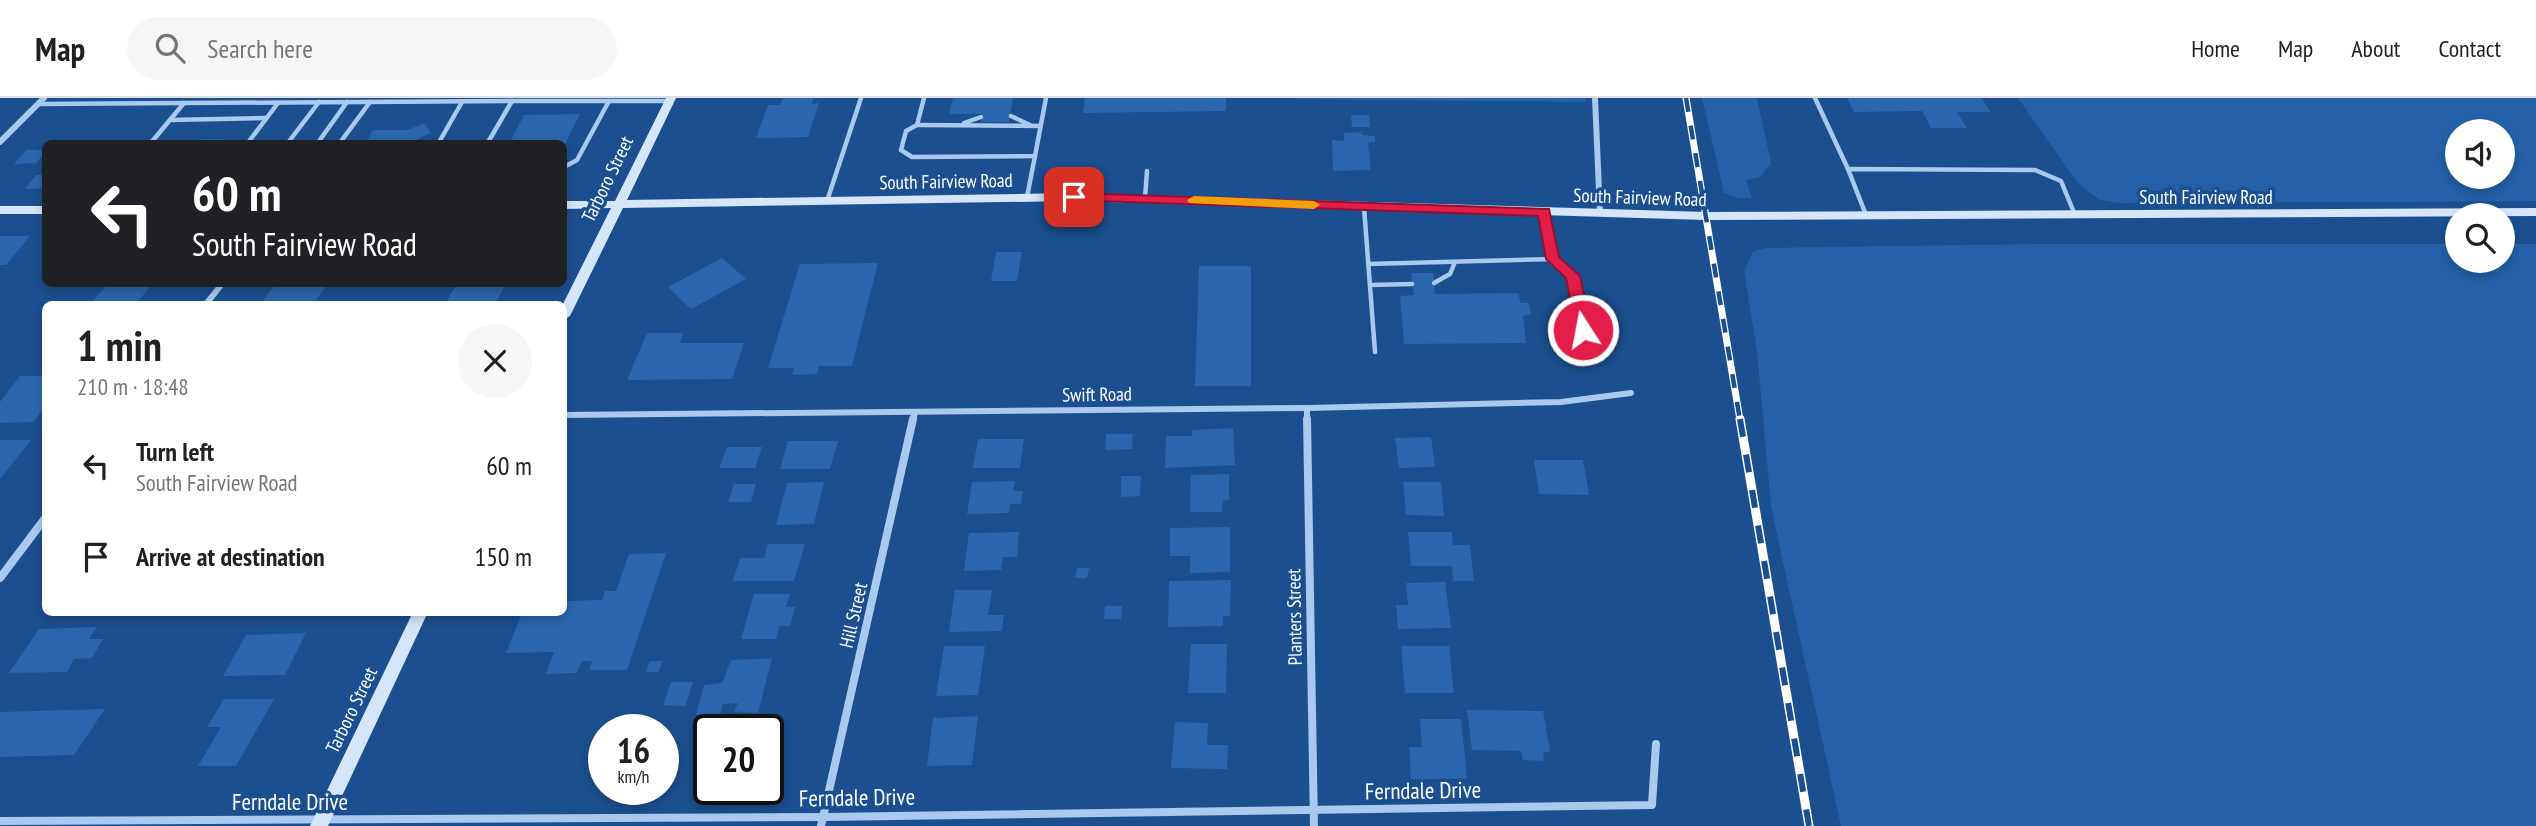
<!DOCTYPE html>
<html lang="en">
<head>
<meta charset="utf-8">
<style>
	body { margin:0; font-family:"PT Sans Narrow",sans-serif; background:#f6f6f6; color:#202124; height:100vh; display:flex; flex-direction:column; font-size:26px; white-space:nowrap }
	* { box-sizing:border-box; margin:0 }
	p { font-size:23px; color:#757577 }
	.icon { flex:none; width:38px; height:38px; fill:none; stroke:currentColor; stroke-width:2; stroke-linecap:round; stroke-linejoin:round }
	.map { position:relative; flex:1; overflow:hidden }
	.panel { position:absolute; left:42px; top:203px; width:525px; height:315px; display:flex; flex-direction:column; background:#fff; border-radius:10px; box-shadow:0 4px 10px #0003 }
	.panel>* { flex:none }
	.top-card { position:absolute; left:42px; top:42px; width:525px; height:147px; border-radius:10px; box-shadow:0 4px 10px #0003; background:#202124; color:#fff; overflow:hidden }
	.controls { position:absolute; left:2445px; top:21px; display:grid; gap:14px }
	.controls a { display:grid; place-items:center; width:70px; height:70px; border-radius:50%; background:#fff; box-shadow:0 4px 10px #0003; font-size:35px }
	.speed { position:absolute; left:588px; top:616px; display:flex; gap:14px; font-size:35px; font-weight:700; text-align:center }
	.speed>* { display:grid; place-content:center; width:91px; height:91px; border-radius:50%; background:#fff; box-shadow:0 4px 10px #0003; line-height:1 }
	.speed small { font-size:18px; font-weight:400 }
	.speed .limit { border:4px solid #111; border-radius:10px; background:#fff; color:#111 }
	.pin { position:absolute; display:grid; place-items:center; width:60px; height:60px; color:#fff; margin:-30px; border-radius:14px; box-shadow:0 4px 10px #0006 }
	.me { position:absolute; width:77px; margin:-38px; rotate:349deg; stroke-linejoin:round; filter:drop-shadow(0 0 5px #0008) }
	.turn { display:flex; align-items:center; gap:24px; height:147px; padding:0 35px; font-size:32px }
	.turn .icon { width:91px; height:91px; stroke-width:2.5 }
	.turn b { display:block; font-size:49px; line-height:60px }
	.round { display:grid; place-items:center; flex:none; width:74px; height:74px; border-radius:37px; background:#f6f6f6 }
	.headline { display:flex; align-items:center; justify-content:space-between; height:119px; padding:0 35px }
	h1 { font-size:42px; font-weight:800; line-height:52px }
	ul { padding:0; list-style:none }
	li { display:flex; align-items:center; gap:21px; height:91px; padding:0 35px }
	li div { flex:1 }
	li b { display:block; font-size:26px }
	li em { font-style:normal }
	header { display:flex; align-items:center; gap:42px; box-sizing:border-box; height:98px; padding:0 35px; background:#fff; border-bottom:2px solid #e0e0e0 }
	header strong { font-size:33px }
	nav { display:flex; gap:38px; margin-inline-start:auto; font-size:24px }
	.search { width:490px; height:63px; background:#f6f6f6; display:flex; align-items:center; gap:18px; box-sizing:border-box; padding:0 24px; border-radius:38px; color:#757577; font-size:26px }
	.map>svg:first-child { display:block }
	.green { fill:#2461a8; fill-rule:evenodd }
	.building { fill:#2a66ad }
	.lines { fill:none; stroke-linecap:round; stroke-linejoin:round }
	.lane { stroke:#a9c9ee; stroke-width:4.5 }
	.street-far1 { stroke:#a9c9ee; stroke-width:6 }
	.street { stroke:#a9c9ee; stroke-width:8 }
	.secondary { fill:#d6e6fa; fill-rule:evenodd }
	.rail-far1-casing { stroke:#fff; stroke-width:7 }
	.rail-casing { stroke:#fff; stroke-width:9 }
	.rail-far1 { stroke:#1b4f8f; stroke-width:4.5; stroke-dasharray:14; stroke-linecap:butt }
	.rail { stroke:#1b4f8f; stroke-width:6; stroke-dasharray:18; stroke-linecap:butt }
	.route { fill:#e11d48; stroke:#92132f; stroke-width:2 }
	.slow { fill:#f59e0b }
	.labels { text-anchor:middle; dominant-baseline:central; stroke-width:7; stroke-linejoin:round; paint-order:stroke }
	.street-label { font-size:19px; fill:#fff; stroke:#1b4f8f }
	.near-street-label { font-size:23px; fill:#fff; stroke:#1b4f8f }
</style>
</head>
<body>
<header>
<strong>Map</strong>
<div class="search"><svg class="icon" aria-label="search" viewBox="0 0 24 24"><circle cx="10" cy="10" r="6"/><path d="M15 15l6 6"/></svg>Search here</div>
<nav><a>Home</a><a>Map</a><a>About</a><a>Contact</a></nav>
</header>
<div class="map">
<svg width="2536" height="728" viewBox="0 0 2536 728">
	<rect width="100%" height="100%" fill="#1b4f8f"/>
	<!-- green -->
	<g class="green">
		<path d="M1294 0H1585V4L1294 1Z"/>
		<path d="M1702 0H1757L1771 65 1760 79 1746 82 1752 100H1737L1724 95Z"/>
		<path d="M2018 0H2536V103L2119 105 2100 102 2079 87ZM2502 33V79H2457V33Z"/>
		<path d="M2040 146H2457V163H2502L2503 146H2536V728H1841L1771 409 1757 253 1744 173 1753 153 1766 150Z"/>
	</g>
	<!-- building -->
	<g class="building">
		<path d="M783 0H813L812 6 819 5 808 39 756 40 768 7H780Z"/>
		<path d="M953 0H1013L1009 24H981L982 16H949Z"/>
		<path d="M1085 0H1226V13L1083 15Z"/>
		<path d="M1847 0H1982L1990 14H1957L1967 30H1931L1922 13 1854 14Z"/>
		<path d="M580 16 565 46H509L524 17Z"/>
		<path d="M1351 17H1369L1370 29H1352Z"/>
		<path d="M424 25 431 35 407 46H365L373 32H408Z"/>
		<path d="M1361 34 1362 37 1375 38V44L1368 45 1371 72 1333 73 1332 42 1344 43V35Z"/>
		<path d="M224 41 220 46H178L181 42Z"/>
		<path d="M26 52H46V54L36 65 14 66Z"/>
		<path d="M36 77H46V90L25 91Z"/>
		<path d="M0 138H30L6 167H0Z"/>
		<path d="M996 154H1022L1017 183H991Z"/>
		<path d="M722 160 746 181 691 211 668 189Z"/>
		<path d="M878 165 852 268H819L817 276 792 277 794 270H768L800 166Z"/>
		<path d="M1199 168H1251V288H1195Z"/>
		<path d="M1411 175H1433L1435 196 1518 195 1521 205H1529L1531 216 1523 218 1526 245 1404 246 1400 198 1414 197Z"/>
		<path d="M108 186H152L136 206H90Z"/>
		<path d="M276 186H328L313 206 261 205Z"/>
		<path d="M457 186H506L495 206H445Z"/>
		<path d="M647 235H683L680 245H744L732 281 627 282Z"/>
		<path d="M20 278H46V308L33 324 0 325V304Z"/>
		<path d="M1233 330 1235 367 1165 370 1166 338H1192V332Z"/>
		<path d="M1106 336H1133L1132 351 1105 352Z"/>
		<path d="M1431 339 1435 369 1399 370 1395 340Z"/>
		<path d="M978 341H1024L1020 370H973Z"/>
		<path d="M0 342H31L0 381Z"/>
		<path d="M788 343H838L830 371H780Z"/>
		<path d="M727 349H762L755 370H719Z"/>
		<path d="M1534 362H1583L1589 397 1539 396Z"/>
		<path d="M1229 376V402L1223 403 1222 414H1190L1191 377Z"/>
		<path d="M1121 378H1141L1140 398 1121 399Z"/>
		<path d="M1015 383 1013 393H1023L1021 406H1010L1009 415 967 416 972 384Z"/>
		<path d="M824 384 814 426 776 427 787 385Z"/>
		<path d="M1403 384H1441L1444 418 1406 417Z"/>
		<path d="M734 386H756L751 404H728Z"/>
		<path d="M1230 429V474L1190 475V458H1170V430Z"/>
		<path d="M1019 434 1017 459H1003L1001 472 964 473 969 435Z"/>
		<path d="M1408 434H1452L1453 447H1470L1474 483H1453L1452 468H1411Z"/>
		<path d="M768 446H805L794 483H733L740 460H764Z"/>
		<path d="M666 455 627 572H589L592 563H582L577 575 546 576 554 554 506 555 521 518 562 517 567 503 602 502 605 493H616L629 456Z"/>
		<path d="M1077 470H1089L1087 480H1075Z"/>
		<path d="M1231 482 1230 518H1223V528L1168 529 1169 483Z"/>
		<path d="M1445 484 1451 530 1398 531 1396 507H1408L1406 485Z"/>
		<path d="M955 492H992L988 517H1004L1002 533 949 534Z"/>
		<path d="M754 496H790L786 509H795L790 528H780L776 541H741Z"/>
		<path d="M1105 508H1122L1121 521H1104Z"/>
		<path d="M97 529 89 541H103L92 560 74 561 67 574 9 575 39 531Z"/>
		<path d="M306 535 285 577 223 578 246 537Z"/>
		<path d="M1191 546H1227L1226 595H1188Z"/>
		<path d="M944 548H985L978 597 936 598Z"/>
		<path d="M1401 548H1449L1454 595H1405Z"/>
		<path d="M772 560 758 615 734 614 738 605 723 606 720 618 696 617 704 587 722 585 731 562Z"/>
		<path d="M650 563H663L658 574H646Z"/>
		<path d="M671 584H693L685 608 663 607Z"/>
		<path d="M224 601H274L236 668H198L221 629H207Z"/>
		<path d="M105 611 74 657 0 659V614Z"/>
		<path d="M1467 612 1543 613 1550 653 1543 655 1544 663 1523 662 1521 653 1472 652Z"/>
		<path d="M978 618 972 667 927 668 933 620Z"/>
		<path d="M1420 621H1461L1467 681H1411L1409 649H1422Z"/>
		<path d="M1175 624 1208 625 1207 647H1228L1227 671 1171 670Z"/>
		<path d="M708 625 753 626 751 632H709V671H693Z"/>
	</g>
	<g class="lines">
		<!-- lane -->
		<g class="lane">
			<path d="M924 0 917 27 906 33 901 52 912 59 1035 58 1046 0"/>
			<path d="M1815 0 1848 71"/>
			<path d="M512 3H669"/>
			<path d="M38 6 512 3 487 46"/>
			<path d="M1011 18 1030 27"/>
			<path d="M170 22 266 20"/>
			<path d="M964 25 981 19"/>
			<path d="M917 27 1041 28"/>
			<path d="M150 46 184 5"/>
			<path d="M247 46 278 5"/>
			<path d="M287 46 319 4"/>
			<path d="M317 46 347 4"/>
			<path d="M339 46 370 4"/>
			<path d="M438 46 462 4"/>
			<path d="M564 69 577 62 609 3"/>
			<path d="M1027 99 1035 58"/>
			<path d="M1145 100 1147 73"/>
			<path d="M827 103 861 0"/>
			<path d="M1364 109 1375 254"/>
			<path d="M1544 114 1553 161 1573 178 1583 232"/>
			<path d="M1866 117 1848 71 2035 72 2061 83 2075 117"/>
			<path d="M1368 166 1553 161"/>
			<path d="M1434 185 1450 176 1455 164"/>
			<path d="M1370 187 1412 186"/>
		</g>
		<!-- street-far1 -->
		<g class="street-far1">
			<path d="M1595 0 1600 115"/>
			<path d="M0 44 44 0"/>
			<path d="M206 206 222 186"/>
			<path d="M1307 310V322"/>
			<path d="M564 317 1307 310 1561 304 1631 295"/>
			<path d="M913 322 915 314"/>
		</g>
		<!-- street -->
		<g class="street">
			<path d="M1307 321 1314 728"/>
			<path d="M0 480 46 419"/>
			<path d="M0 723 824 719 1652 707 1656 646"/>
			<path d="M821 728 913 321"/>
		</g>
		<!-- secondary -->
		<g class="secondary">
			<path d="M666 0H676L627 102 1074 95 1706 114 2536 110V118L1706 122 1074 103 623 110 570 218 564 222 563 206 611 110 564 111V103H615Z"/>
			<rect x="0" y="108" width="46" height="8"/>
			<path d="M413 514H428L328 728H310Z"/>
		</g>
		<defs>
			<path id="rail-far1" d="M1686 0 1740 322"/>
			<path id="rail" d="M1740 321 1809 728"/>
		</defs>
		<!-- rail-far1 casing -->
		<use href="#rail-far1" class="rail-far1-casing"/>
		<!-- rail casing -->
		<use href="#rail" class="rail-casing"/>
		<!-- rail-far1 -->
		<use href="#rail-far1" class="rail-far1"/>
		<!-- rail -->
		<use href="#rail" class="rail"/>
	</g>
	<!-- route -->
	<path class="route" d="M1074 95 1549 111 1559 159 1580 178 1591 232 1583 237 1576 232 1566 180 1546 161 1538 118 1069 102V96Z"/>
	<!-- slow -->
	<path class="slow" d="M1194 98 1314 103 1320 107 1314 111 1189 105 1187 102Z"/>
	<g class="labels">
		<!-- street labels -->
		<g class="street-label">
			<text transform="translate(607 81) rotate(-64)">Tarboro Street</text>
			<text transform="translate(946 83) rotate(-1)">South Fairview Road</text>
			<text transform="translate(1640 99) rotate(2)">South Fairview Road</text>
			<text x="2206" y="99">South Fairview Road</text>
			<text transform="translate(1097 296) rotate(-1)">Swift Road</text>
			<text transform="translate(853 517) rotate(-77)">Hill Street</text>
			<text transform="translate(1294 519) rotate(-91)">Planters Street</text>
			<text transform="translate(351 612) rotate(-64)">Tarboro Street</text>
		</g>
		<!-- near-street labels -->
		<g class="near-street-label">
			<text transform="translate(1423 692) rotate(-1)">Ferndale Drive</text>
			<text transform="translate(857 699) rotate(-1)">Ferndale Drive</text>
			<text x="290" y="703">Ferndale Drive</text>
		</g>
	</g>
</svg>
<div class="controls">
<a><svg class="icon" aria-label="sound" viewBox="0 0 24 24"><path d="M4 9h4l5-4v14l-5-4H4zM17 9q2 3 0 6"/></svg></a>
<a><svg class="icon" aria-label="search" viewBox="0 0 24 24"><circle cx="10" cy="10" r="6"/><path d="M15 15l6 6"/></svg></a>
</div>
<div class="speed"><div>16<small>km/h</small></div><div class="limit">20</div></div>
<div class="pin" style="left:1074px;top:99px;background:#d93025"><svg class="icon" aria-label="arrive" viewBox="0 0 24 24"><path d="M6 21V4h12l-3 4 3 4H6"/></svg></div>
<svg class="me" style="left:1583px;top:232px" viewBox="-20 -20 40 40"><circle r="17" fill="#e11d48" stroke="#fff" stroke-width="3"/><path d="M0-11L8 9 0 5-8 9z" fill="#fff"/></svg>
<div class="top-card">
<div class="turn"><svg class="icon" aria-label="left" viewBox="0 0 24 24"><path d="M17 20v-9H6M10 6l-5 5 5 5"/></svg><div><b>60 m</b>South Fairview Road</div></div>
</div>
<section class="panel">
<div class="headline"><div><h1>1 min</h1><p>210 m · 18:48</p></div><a class="round"><svg class="icon" aria-label="close" viewBox="0 0 24 24"><path d="M6 6l12 12M18 6L6 18"/></svg></a></div>
<ul>
<li><svg class="icon" aria-label="left" viewBox="0 0 24 24"><path d="M17 20v-9H6M10 6l-5 5 5 5"/></svg><div><b>Turn left</b><p>South Fairview Road</p></div><em>60 m</em></li>
<li><svg class="icon" aria-label="arrive" viewBox="0 0 24 24"><path d="M6 21V4h12l-3 4 3 4H6"/></svg><div><b>Arrive at destination</b></div><em>150 m</em></li>
</ul>
</section>
</div>
</body>
</html>
